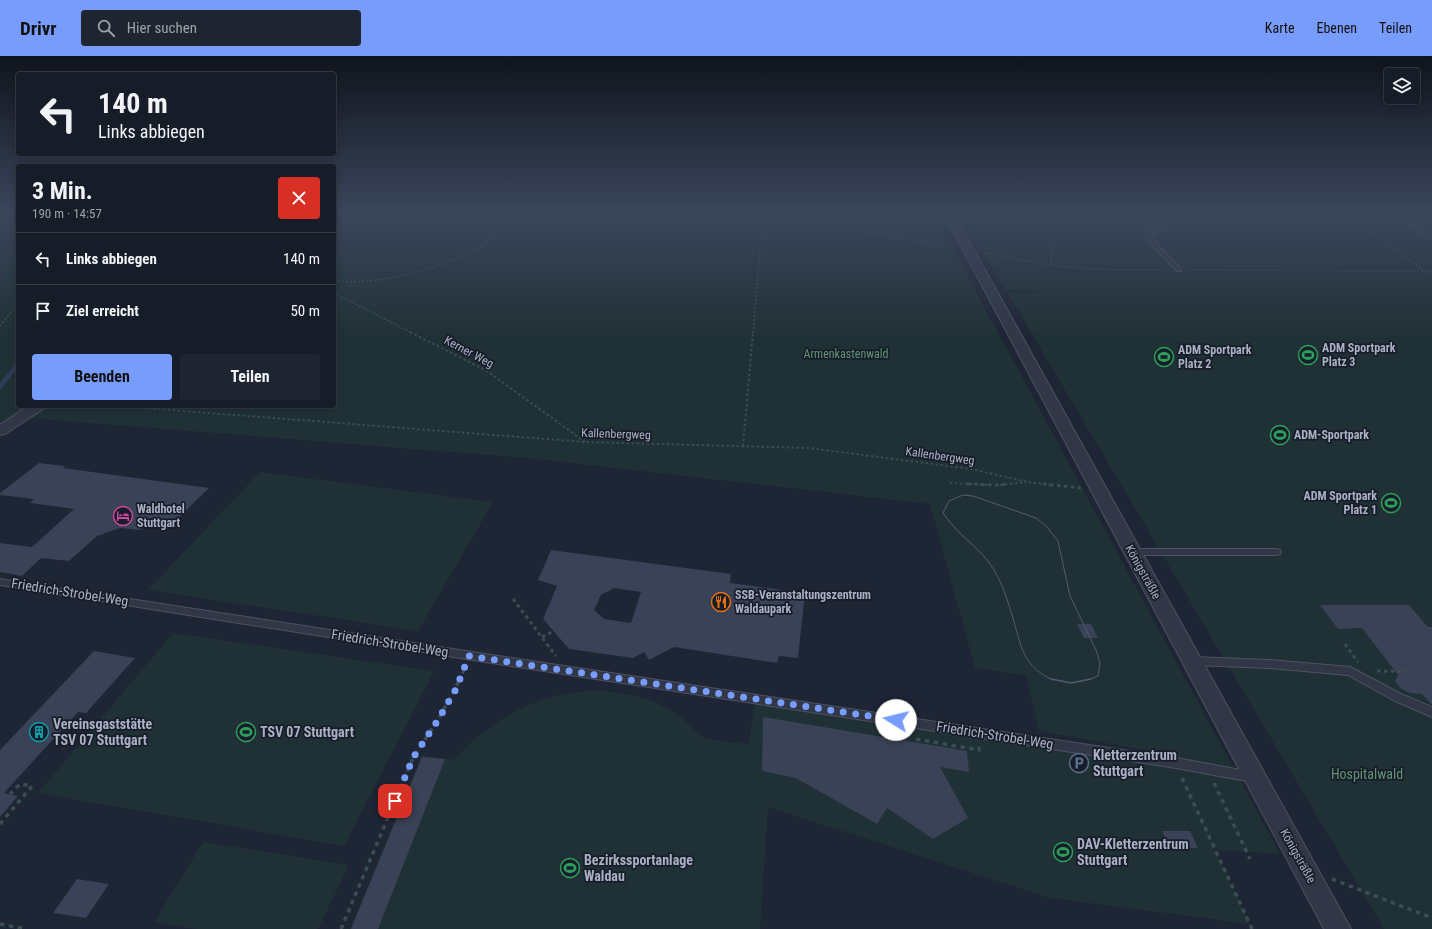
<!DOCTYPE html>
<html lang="de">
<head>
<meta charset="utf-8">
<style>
	body { margin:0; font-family:"Roboto Condensed",sans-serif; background:#1f2530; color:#f1f3f6; height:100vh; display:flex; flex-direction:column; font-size:15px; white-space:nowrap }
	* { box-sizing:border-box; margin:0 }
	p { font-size:13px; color:#9ea1a8 }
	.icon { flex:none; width:22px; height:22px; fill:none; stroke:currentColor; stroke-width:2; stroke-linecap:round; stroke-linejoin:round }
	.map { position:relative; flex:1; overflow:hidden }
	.panel { position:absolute; left:16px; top:108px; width:320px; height:244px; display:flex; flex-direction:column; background:#161c28; border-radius:4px; box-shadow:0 2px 10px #0003,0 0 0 1px #353a45 }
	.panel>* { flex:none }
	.top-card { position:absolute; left:16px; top:16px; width:320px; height:84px; border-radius:4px; box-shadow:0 2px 10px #0003,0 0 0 1px #353a45; background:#161c28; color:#f1f3f6; overflow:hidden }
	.buttons { position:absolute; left:1384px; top:12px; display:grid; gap:8px }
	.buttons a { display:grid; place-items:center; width:36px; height:36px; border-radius:4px; background:#161c28; box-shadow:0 2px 10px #0003,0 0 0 1px #353a45; font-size:20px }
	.pin { position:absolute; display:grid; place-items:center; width:34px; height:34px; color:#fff; margin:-17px; border-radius:8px; box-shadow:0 2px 6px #0006 }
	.me { position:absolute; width:44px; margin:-22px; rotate:279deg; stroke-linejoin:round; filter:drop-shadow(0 0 3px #0008) }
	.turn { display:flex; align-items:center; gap:14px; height:84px; padding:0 16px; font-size:18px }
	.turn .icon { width:52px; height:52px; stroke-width:2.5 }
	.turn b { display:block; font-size:28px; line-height:34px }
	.round { display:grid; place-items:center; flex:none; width:42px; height:42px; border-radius:4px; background:#1f2530 }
	.overview { display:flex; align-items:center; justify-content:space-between; height:68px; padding:0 16px }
	h1 { font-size:24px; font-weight:700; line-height:30px }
	.cta { display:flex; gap:8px; margin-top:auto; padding:8px 16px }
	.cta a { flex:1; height:46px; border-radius:4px; background:#779cfb; color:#111; font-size:16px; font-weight:700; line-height:46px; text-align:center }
	.cta a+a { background:#1f2530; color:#f1f3f6 }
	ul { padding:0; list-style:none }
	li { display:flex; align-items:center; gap:12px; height:52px; padding:0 16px; border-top:1px solid #353a45 }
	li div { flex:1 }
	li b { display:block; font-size:15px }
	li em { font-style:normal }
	header { display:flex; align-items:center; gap:24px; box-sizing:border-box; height:56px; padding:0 20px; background:#779cfb; color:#111 }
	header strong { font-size:19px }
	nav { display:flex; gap:22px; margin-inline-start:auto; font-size:14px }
	.search { width:280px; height:36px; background:#1f2530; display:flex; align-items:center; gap:10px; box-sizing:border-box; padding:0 14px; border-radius:4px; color:#9ea1a8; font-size:15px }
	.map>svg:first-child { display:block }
	.green { fill:#203136 }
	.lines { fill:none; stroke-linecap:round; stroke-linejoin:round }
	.stream { stroke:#2e3c5b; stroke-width:4.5 }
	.building { fill:#394256; fill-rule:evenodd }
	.lane-casing { stroke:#4c5261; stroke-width:2 }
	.street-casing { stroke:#4c5261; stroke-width:2 }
	.path-far3 { stroke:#3a4d51; stroke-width:1.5; stroke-dasharray:2 2; stroke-linecap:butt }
	.path-far2 { stroke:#3a4d51; stroke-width:2; stroke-dasharray:2.5 2.5; stroke-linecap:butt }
	.path-far1 { stroke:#3a4d51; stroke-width:3; stroke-dasharray:3.5 3.5; stroke-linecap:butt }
	.path { stroke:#3a4d51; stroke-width:3.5; stroke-dasharray:4.5 4.5; stroke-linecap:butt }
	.lane { fill:#313746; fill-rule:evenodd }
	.street { fill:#313746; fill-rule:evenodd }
	.tram-far1 { stroke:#535b6d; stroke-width:1 }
	.tram { stroke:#535b6d; stroke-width:1.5 }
	.route { stroke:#779cfb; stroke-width:7; stroke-dasharray:0 12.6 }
	.labels { text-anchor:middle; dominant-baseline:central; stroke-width:3.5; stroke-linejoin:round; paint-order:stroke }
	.poi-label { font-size:12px; font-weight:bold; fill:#aab1c3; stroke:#171d2a; text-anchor:start }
	.street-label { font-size:12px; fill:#aab1c3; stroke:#171d2a }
	.park-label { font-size:12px; fill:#629473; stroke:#171d2a }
	.near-street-label { font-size:14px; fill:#aab1c3; stroke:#171d2a }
	.near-poi-label { font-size:14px; font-weight:bold; fill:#aab1c3; stroke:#171d2a; text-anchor:start }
	.near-park-label { font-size:14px; fill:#629473; stroke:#171d2a }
</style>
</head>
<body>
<header>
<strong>Drivr</strong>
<div class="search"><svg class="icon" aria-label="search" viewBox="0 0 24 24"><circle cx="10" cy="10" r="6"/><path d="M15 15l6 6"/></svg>Hier suchen</div>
<nav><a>Karte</a><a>Ebenen</a><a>Teilen</a></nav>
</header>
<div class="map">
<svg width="1432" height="873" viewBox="0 0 1432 873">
	<rect width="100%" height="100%" fill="#1e2535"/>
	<!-- green -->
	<g class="green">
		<path d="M0 158H18V350H334V158H934L1280 798 1217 794 1213 788 1250 868 1050 842 768 751 760 873H350L422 699 453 704C506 647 582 615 658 648 666 652 677 657 684 663 689 669 695 676 701 680 708 684 739 687 749 688L755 643 1167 705 1162 697 1039 675 1026 619 975 612 930 448 527 402 15 361 0 371Z"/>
		<path d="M958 158H1432V873H1384L1007 236 1038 238V235L1006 234Z"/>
		<path d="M260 416 493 446 418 575 148 534Z"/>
		<path d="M173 577 434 615 344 790 38 737Z"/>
		<path d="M203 786 349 809 318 873H197L154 866Z"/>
	</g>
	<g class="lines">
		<!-- stream -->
		<path class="stream" d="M0 331 18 308"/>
	</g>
	<!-- building -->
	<g class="building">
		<path d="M39 407 65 410 63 412 209 432 170 470 148 468 141 474 120 472 97 480 69 505 41 502 22 520 0 516V487L32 491 74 453 30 447 34 443 0 439V437Z"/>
		<path d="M551 494 731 518 730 527 805 537 798 602 779 600 777 607 674 591 649 604 644 596 633 602 569 593 543 563 557 530 538 524ZM614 532 641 536 631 567 604 563 594 554 601 539Z"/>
		<path d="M1320 549H1409L1428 571H1432V649L1422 638 1410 637 1400 632 1395 625 1398 619 1362 572 1338 573Z"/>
		<path d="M1077 568H1091L1098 582H1084Z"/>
		<path d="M94 595 135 602 86 657 78 656 4 737 18 740 0 761V694Z"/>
		<path d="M763 661 967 695 969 716 940 711 968 762 933 783 887 752 877 768 796 722 762 715Z"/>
		<path d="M422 701 445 703 378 873H351Z"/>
		<path d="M1162 775H1190L1198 792H1170Z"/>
		<path d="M77 823 109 828 86 862 53 857Z"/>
	</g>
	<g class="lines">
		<defs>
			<g id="lane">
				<path d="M1395 158C1400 158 1407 159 1409 165L1432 180V184L1405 167 1404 164Z"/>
				<path d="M1165 172 1167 173V174L1151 177 1156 187 1181 213V215H1177L1152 189 1145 176Z"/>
				<path d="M1132 493H1277L1280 494 1281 496 1280 498 1277 499H1132L1129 498 1128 496 1129 494Z"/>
				<path d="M0 523 485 598 1176 702 1252 716 1256 717 1258 721 1256 725 1252 726 1176 712 485 606 0 529Z"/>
				<path d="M1193 601 1270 604 1350 611 1401 638 1432 651V661L1393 644 1348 619 1270 612 1193 609 1189 608 1188 605 1189 602Z"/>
			</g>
			<g id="street">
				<path d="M944 158H954L1351 873H1324Z"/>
				<path d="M28 350H45L43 353 5 378 0 379V369Z"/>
			</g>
		</defs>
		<!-- lane casing -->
		<use href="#lane" class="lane-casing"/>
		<!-- street casing -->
		<use href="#street" class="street-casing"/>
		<!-- path-far3 -->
		<g class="path-far3">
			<path d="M769 158 951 191"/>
			<path d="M1344 158 1432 220"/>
			<path d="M1428 158 1432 161"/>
			<path d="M1423 163 1432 164"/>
			<path d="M1044 174 1051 188V209"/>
			<path d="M984 197 1062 211 1120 214H1166"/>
			<path d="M1189 214 1432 215"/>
			<path d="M334 225C374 228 411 220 448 205 458 201 468 198 477 193 491 183 503 170 516 158"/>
			<path d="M334 237 412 277"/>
			<path d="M0 270 18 247"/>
			<path d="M753 277 763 158"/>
		</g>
		<!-- path-far2 -->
		<g class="path-far2">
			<path d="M410 276 487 315 585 386"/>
			<path d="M118 350 585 386 809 392 971 413 1028 426 1052 429"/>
			<path d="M743 390 753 276"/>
			<path d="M950 427 990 429"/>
			<path d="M1000 429 1026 426"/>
		</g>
		<!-- path-far1 -->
		<g class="path-far1">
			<path d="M967 428 997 429 1009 428"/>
			<path d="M1043 428 1081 432"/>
			<path d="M513 543 556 600"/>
			<path d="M542 581 554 575"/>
			<path d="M1345 588 1358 606"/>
			<path d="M1377 615 1432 616"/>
			<path d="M460 624 465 611"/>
		</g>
		<!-- path -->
		<g class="path">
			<path d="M916 683 979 694V690"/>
			<path d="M1182 722 1252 873"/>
			<path d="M1214 727 1250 803"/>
			<path d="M0 768 32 730 20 728 10 738"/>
			<path d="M1332 823 1432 862"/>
			<path d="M0 868 25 873"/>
			<path d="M341 873 413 702 438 664 460 623"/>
		</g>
		<!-- lane -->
		<use href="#lane" class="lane"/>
		<!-- street -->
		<use href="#street" class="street"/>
		<!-- tram-far1 -->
		<path class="tram-far1" d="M1053 624C1023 611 1021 590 1013 562 1008 546 1003 529 994 514 981 492 957 479 943 457L949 445 963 439 973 440 1036 462 1046 470 1058 485 1070 540 1096 594 1100 607 1098 620 1088 624"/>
		<!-- tram -->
		<path class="tram" d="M1051 623 1071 627 1091 623"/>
	</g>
	<!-- sky -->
	<linearGradient id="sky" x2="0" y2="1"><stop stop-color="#10141d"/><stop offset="0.56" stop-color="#3b465c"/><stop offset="1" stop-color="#3b465c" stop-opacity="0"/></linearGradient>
	<rect width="1432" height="280" fill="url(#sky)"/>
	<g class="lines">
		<!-- route -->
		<path class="route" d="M395 745 413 702 438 664 456 633 469 600 896 664"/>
	</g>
	<!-- icons -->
	<defs>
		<symbol id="stadium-ring" viewBox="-11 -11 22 22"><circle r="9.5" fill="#171d2a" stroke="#2e9e5b" stroke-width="1.5"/><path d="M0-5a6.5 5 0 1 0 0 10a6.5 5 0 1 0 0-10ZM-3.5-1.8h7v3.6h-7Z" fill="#2e9e5b"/></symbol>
		<symbol id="hotel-ring" viewBox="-11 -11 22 22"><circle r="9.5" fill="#171d2a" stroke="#d1479c" stroke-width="1.5"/><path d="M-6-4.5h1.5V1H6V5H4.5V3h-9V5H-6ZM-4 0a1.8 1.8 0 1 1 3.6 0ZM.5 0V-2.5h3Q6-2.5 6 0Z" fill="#d1479c"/></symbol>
		<symbol id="restaurant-ring" viewBox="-11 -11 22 22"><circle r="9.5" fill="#171d2a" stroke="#e8710a" stroke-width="1.5"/><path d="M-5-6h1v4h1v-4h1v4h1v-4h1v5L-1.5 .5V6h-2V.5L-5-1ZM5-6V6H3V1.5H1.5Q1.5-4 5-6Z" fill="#e8710a"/></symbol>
		<symbol id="building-ring" viewBox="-11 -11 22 22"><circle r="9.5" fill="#171d2a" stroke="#0f9aa8" stroke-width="1.5"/><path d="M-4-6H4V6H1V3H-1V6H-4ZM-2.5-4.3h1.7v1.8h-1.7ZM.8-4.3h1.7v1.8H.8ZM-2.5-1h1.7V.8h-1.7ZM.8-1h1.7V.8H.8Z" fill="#0f9aa8"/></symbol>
		<symbol id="parking-ring" viewBox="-11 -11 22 22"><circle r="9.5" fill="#171d2a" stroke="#5c6f8a" stroke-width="1.5"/><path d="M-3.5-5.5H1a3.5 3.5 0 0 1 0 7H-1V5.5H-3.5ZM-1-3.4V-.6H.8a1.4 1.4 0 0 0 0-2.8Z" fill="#5c6f8a"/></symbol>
	</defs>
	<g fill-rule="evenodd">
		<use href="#stadium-ring" x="1297" y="288" width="22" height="22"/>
		<use href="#stadium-ring" x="1153" y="290" width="22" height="22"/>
		<use href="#stadium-ring" x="1269" y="368" width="22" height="22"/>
		<use href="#stadium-ring" x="1380" y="436" width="22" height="22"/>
		<use href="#hotel-ring" x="112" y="449" width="22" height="22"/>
		<use href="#restaurant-ring" x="710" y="535" width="22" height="22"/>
		<use href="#building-ring" x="28" y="665" width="22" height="22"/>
		<use href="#stadium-ring" x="235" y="665" width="22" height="22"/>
		<use href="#parking-ring" x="1068" y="696" width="22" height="22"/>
		<use href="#stadium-ring" x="1052" y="785" width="22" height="22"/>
		<use href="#stadium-ring" x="559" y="801" width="22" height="22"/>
	</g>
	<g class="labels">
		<!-- poi labels -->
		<g class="poi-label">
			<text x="1322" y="292">ADM Sportpark<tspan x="1322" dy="14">Platz 3</tspan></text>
			<text x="1178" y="294">ADM Sportpark<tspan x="1178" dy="14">Platz 2</tspan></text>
			<text x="1294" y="379">ADM-Sportpark</text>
			<text x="1377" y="440" text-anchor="end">ADM Sportpark<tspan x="1377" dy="14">Platz 1</tspan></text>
			<text x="137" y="453">Waldhotel<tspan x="137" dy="14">Stuttgart</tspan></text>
			<text x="735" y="539">SSB-Veranstaltungszentrum<tspan x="735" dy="14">Waldaupark</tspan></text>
		</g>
		<!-- street labels -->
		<g class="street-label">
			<text transform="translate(469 296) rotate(28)">Kerner Weg</text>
			<text transform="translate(616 378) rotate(2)">Kallenbergweg</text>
			<text transform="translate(940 400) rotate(8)">Kallenbergweg</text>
			<text transform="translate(1143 516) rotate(61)">Königsträßle</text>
			<text transform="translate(1298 800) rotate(61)">Königsträßle</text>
		</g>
		<!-- park labels -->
		<g class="park-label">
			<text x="846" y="298">Armenkastenwald</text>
		</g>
		<!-- near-street labels -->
		<g class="near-street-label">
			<text transform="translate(70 536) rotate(9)">Friedrich-Strobel-Weg</text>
			<text transform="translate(390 587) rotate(9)">Friedrich-Strobel-Weg</text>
			<text transform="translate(995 679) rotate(9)">Friedrich-Strobel-Weg</text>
		</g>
		<!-- near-poi labels -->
		<g class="near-poi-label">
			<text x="53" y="668">Vereinsgaststätte<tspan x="53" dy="16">TSV 07 Stuttgart</tspan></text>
			<text x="260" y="676">TSV 07 Stuttgart</text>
			<text x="1093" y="699">Kletterzentrum<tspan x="1093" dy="16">Stuttgart</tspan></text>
			<text x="1077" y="788">DAV-Kletterzentrum<tspan x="1077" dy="16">Stuttgart</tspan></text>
			<text x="584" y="804">Bezirkssportanlage<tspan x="584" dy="16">Waldau</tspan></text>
		</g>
		<!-- near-park labels -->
		<g class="near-park-label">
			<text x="1367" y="718">Hospitalwald</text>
		</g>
	</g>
</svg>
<div class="buttons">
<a><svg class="icon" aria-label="layers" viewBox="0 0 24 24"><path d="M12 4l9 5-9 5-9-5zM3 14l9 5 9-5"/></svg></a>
</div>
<div class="pin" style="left:395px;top:745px;background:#d93025"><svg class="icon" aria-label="arrive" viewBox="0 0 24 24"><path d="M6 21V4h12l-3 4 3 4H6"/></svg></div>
<svg class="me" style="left:896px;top:664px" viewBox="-20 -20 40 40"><circle r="19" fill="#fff"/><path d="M0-13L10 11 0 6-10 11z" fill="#779cfb"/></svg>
<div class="top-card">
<div class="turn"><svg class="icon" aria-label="left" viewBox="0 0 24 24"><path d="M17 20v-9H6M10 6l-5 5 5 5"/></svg><div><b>140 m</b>Links abbiegen</div></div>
</div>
<section class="panel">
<div class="overview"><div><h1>3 Min.</h1><p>190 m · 14:57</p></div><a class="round" style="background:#d93025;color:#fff"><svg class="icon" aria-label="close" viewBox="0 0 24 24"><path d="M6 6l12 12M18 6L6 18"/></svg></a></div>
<ul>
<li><svg class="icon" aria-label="left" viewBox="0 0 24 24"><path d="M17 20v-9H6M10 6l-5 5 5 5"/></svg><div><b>Links abbiegen</b></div><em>140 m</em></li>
<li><svg class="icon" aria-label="arrive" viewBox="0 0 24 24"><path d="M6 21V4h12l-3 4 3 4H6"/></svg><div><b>Ziel erreicht</b></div><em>50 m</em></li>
</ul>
<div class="cta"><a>Beenden</a><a>Teilen</a></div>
</section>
</div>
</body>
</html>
